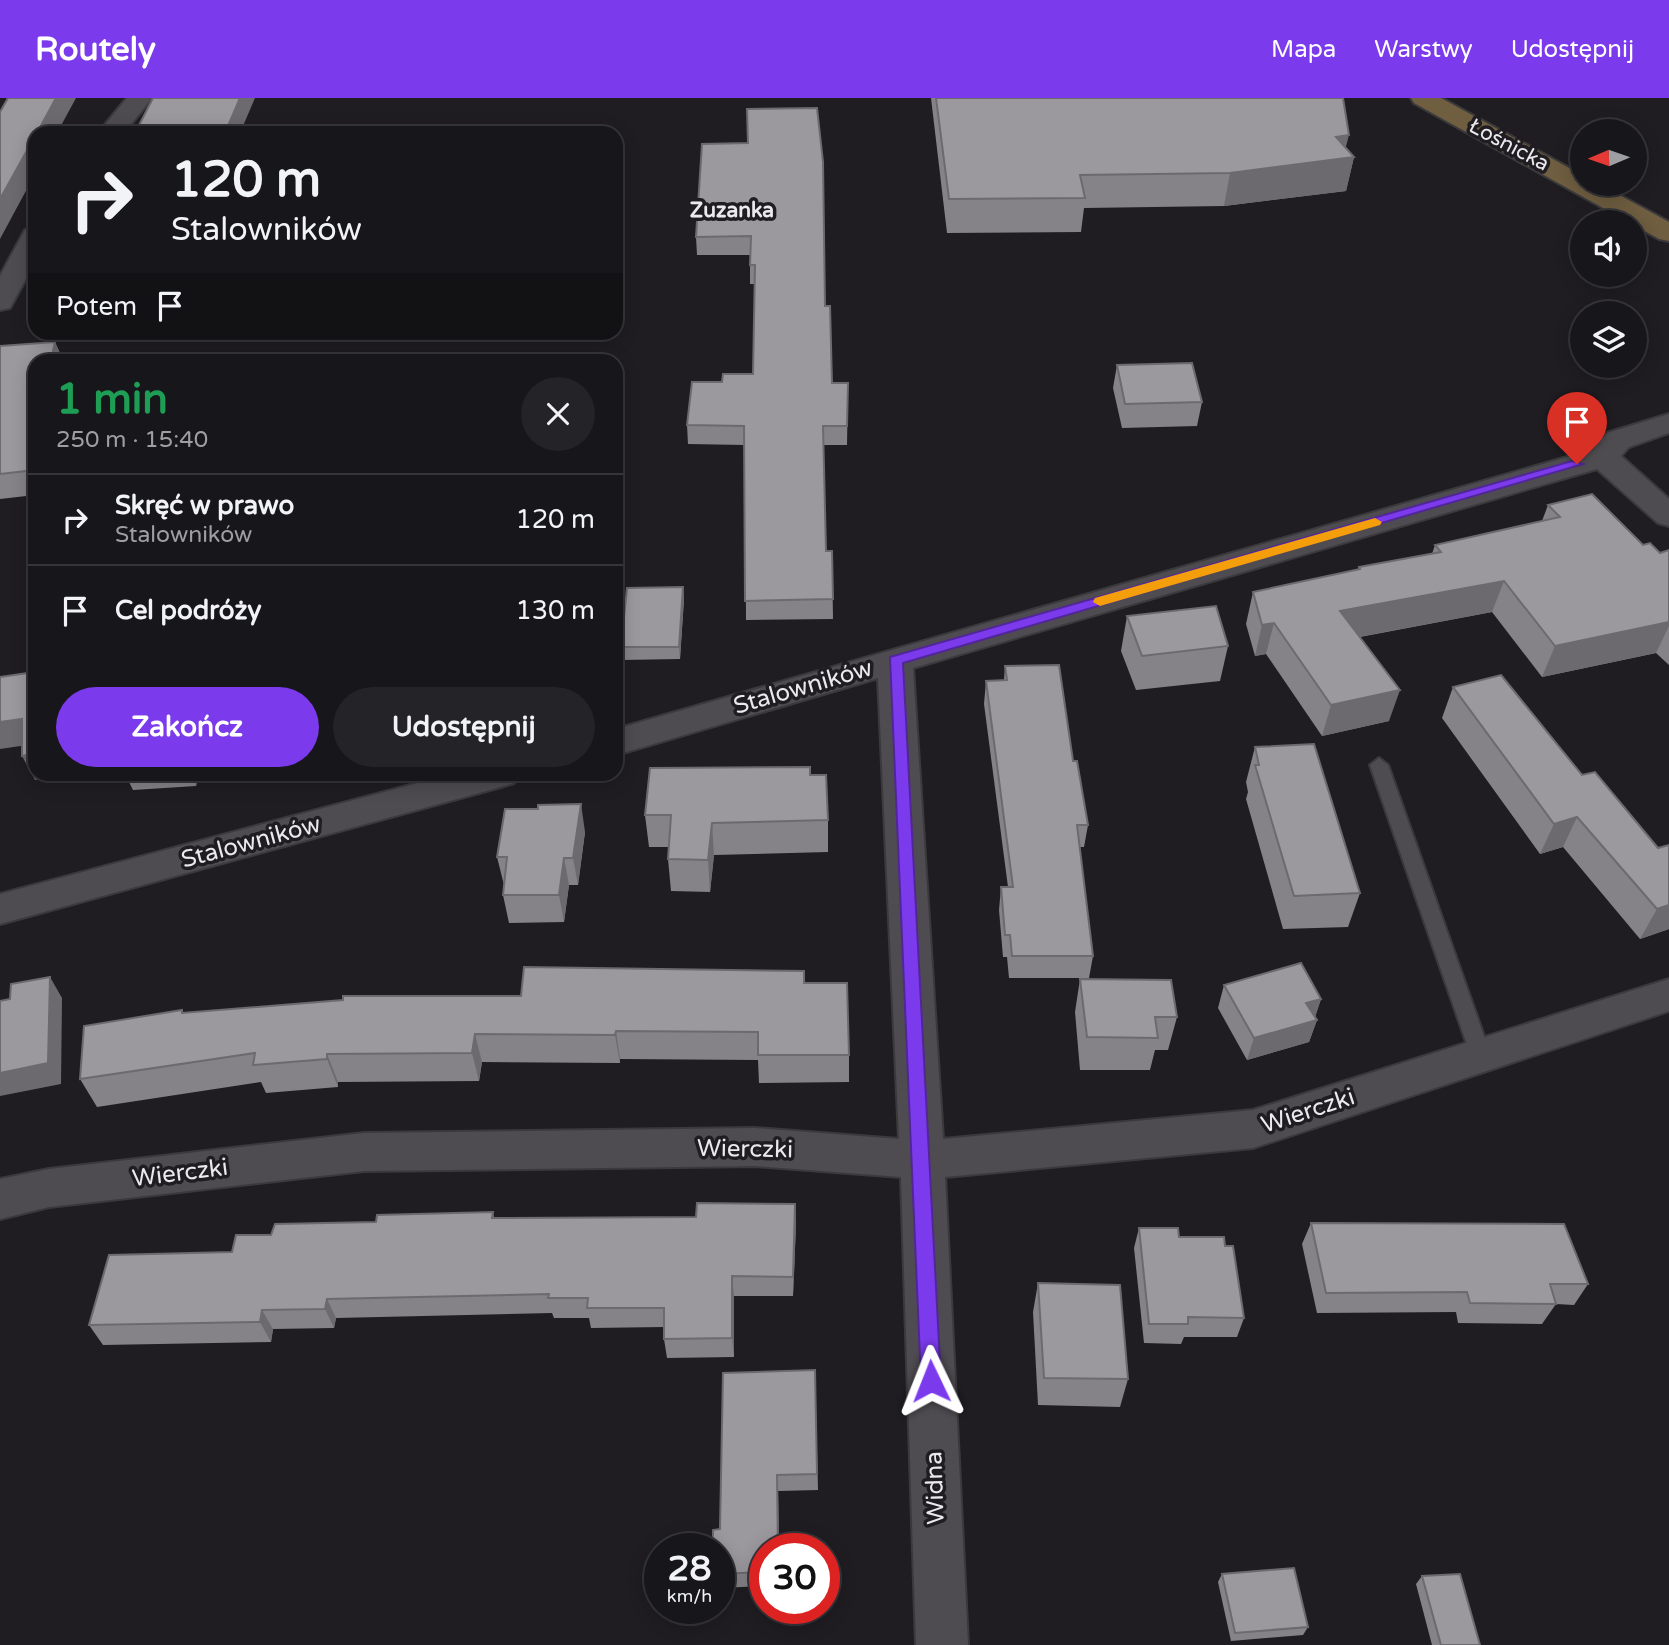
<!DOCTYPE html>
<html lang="pl">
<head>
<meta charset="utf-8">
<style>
	body { margin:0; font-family:"Varela Round",sans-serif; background:#242327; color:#f1f3f6; height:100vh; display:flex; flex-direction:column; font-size:26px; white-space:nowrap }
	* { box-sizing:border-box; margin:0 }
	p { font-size:23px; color:#9e9fa2 }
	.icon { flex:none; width:38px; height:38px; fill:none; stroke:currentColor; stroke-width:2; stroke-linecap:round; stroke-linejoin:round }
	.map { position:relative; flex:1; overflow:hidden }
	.panel { position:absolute; left:28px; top:256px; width:595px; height:427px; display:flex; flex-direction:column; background:#17161a; border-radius:21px; box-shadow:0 4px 18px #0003,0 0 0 2px #363539 }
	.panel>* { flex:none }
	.guide { position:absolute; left:28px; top:28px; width:595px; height:214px; border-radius:21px; box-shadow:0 4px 18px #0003,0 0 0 2px #363539; background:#17161a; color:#f1f3f6; overflow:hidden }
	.needle { width:46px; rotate:268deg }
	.tools { position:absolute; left:1570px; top:21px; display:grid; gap:14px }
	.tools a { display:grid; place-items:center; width:77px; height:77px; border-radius:50%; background:#17161a; box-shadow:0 4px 18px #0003,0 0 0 2px #363539; font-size:35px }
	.speed { position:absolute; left:644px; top:1435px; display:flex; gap:14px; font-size:35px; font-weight:700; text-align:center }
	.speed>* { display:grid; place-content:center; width:91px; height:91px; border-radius:50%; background:#17161a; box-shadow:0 4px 18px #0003,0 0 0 2px #363539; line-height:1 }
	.speed small { font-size:18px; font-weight:400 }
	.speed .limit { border:10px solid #d22; background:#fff; color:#111 }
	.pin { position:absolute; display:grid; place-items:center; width:60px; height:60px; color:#fff; margin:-72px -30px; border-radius:50% 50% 50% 0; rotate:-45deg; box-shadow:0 0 7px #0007 }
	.pin .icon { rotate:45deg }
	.me { position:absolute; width:77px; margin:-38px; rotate:358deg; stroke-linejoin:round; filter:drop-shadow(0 0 5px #0008) }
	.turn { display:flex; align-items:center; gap:24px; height:147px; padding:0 28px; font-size:32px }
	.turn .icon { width:91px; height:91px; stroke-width:2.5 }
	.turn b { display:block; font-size:49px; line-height:60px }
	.then { display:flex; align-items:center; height:66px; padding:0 28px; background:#0003; gap:14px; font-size:26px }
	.round { display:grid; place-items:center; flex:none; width:74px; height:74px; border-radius:37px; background:#242327 }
	.overview { display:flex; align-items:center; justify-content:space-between; height:119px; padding:0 28px }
	h1 { font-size:42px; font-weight:700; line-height:52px; color:#1e9e55 }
	.button { display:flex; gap:14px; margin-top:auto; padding:14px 28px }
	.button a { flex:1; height:80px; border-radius:42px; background:#7c3aed; color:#fff; font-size:28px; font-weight:700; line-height:80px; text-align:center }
	.button a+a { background:#242327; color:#f1f3f6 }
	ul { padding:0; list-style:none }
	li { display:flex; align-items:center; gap:21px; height:91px; padding:0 28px; border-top:2px solid #363539 }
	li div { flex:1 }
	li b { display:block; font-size:26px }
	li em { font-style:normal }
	header { display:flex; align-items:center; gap:42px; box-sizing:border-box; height:98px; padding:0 35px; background:#7c3aed; color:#fff }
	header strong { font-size:33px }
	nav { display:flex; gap:38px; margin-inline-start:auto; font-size:24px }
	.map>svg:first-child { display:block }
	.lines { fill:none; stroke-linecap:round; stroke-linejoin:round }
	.lane-casing { stroke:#3a3a3c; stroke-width:4 }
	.street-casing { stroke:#3a3a3c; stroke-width:4 }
	.secondary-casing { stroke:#3a3a3c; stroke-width:4 }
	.lane { fill:#4f4c51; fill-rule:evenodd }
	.street { fill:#4f4c51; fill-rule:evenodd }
	.secondary { fill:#6f5e40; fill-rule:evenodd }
	.wall { fill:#858388 }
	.shaded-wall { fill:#6c6a6f }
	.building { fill:#9b989e; stroke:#6c6a6f; stroke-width:2 }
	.route { fill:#7c3aed; stroke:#51269a; stroke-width:2 }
	.slow { fill:#f59e0b }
	.labels { text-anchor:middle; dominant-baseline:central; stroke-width:7; stroke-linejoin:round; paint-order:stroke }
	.far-street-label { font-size:21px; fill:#eae9ec; stroke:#1f1d22 }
	.far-neighbourhood-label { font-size:21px; font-weight:bold; fill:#eae9ec; stroke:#1f1d22 }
	.street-label { font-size:24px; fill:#eae9ec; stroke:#1f1d22 }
</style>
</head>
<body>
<header>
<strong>Routely</strong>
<nav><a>Mapa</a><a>Warstwy</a><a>Udostępnij</a></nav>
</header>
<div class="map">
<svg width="1669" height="1547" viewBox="0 0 1669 1547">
	<rect width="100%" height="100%" fill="#1f1d22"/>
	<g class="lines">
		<defs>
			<path id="lane" d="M1379 660 1388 667 1491 958 1488 964 1481 967 1474 964 1471 958 1370 667Z"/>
			<g id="street">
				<path d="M127 0H152L124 35H98Z"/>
				<path d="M35 130V164L10 210 0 212V178L25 132Z"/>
				<path d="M1669 316V335L1629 349 1621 358 1669 401V428L1658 425 1597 371 913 570 943 1041 1253 1012 1669 881V913L1253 1050 945 1079 968 1547H916L901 1079 755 1068 364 1073 49 1109 0 1121V1081L49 1071 364 1035 755 1030 899 1041 878 580 616 657V631L1592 352 1607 335Z"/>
				<path d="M452 676H519L514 685 501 689 0 826V796Z"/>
			</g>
			<path id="secondary" d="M1411 0H1441L1582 77V86H1599L1669 124V143L1659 141 1414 5Z"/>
		</defs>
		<!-- lane casing -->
		<use href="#lane" class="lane-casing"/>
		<!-- street casing -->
		<use href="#street" class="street-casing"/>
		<!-- secondary casing -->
		<use href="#secondary" class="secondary-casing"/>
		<!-- lane -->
		<use href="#lane" class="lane"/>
		<!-- street -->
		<use href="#street" class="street"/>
		<!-- secondary -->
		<use href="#secondary" class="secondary"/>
	</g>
	<!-- wall -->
	<g class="wall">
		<path d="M931 0H1343L1346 50 1354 59 1346 93 1224 108 1084 110 1081 134 947 135Z"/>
		<path d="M702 46 825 208 832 285H848L847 347H823L826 453H832L833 521 746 522 745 347 688 346 687 327 722 284 753 276 755 186H750V157H697L696 139Z"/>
		<path d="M55 244 63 262H35V397L0 401V248Z"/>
		<path d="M1117 267 1202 304 1197 328 1122 330 1113 290Z"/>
		<path d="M1548 407 1660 455 1669 452V567L1656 555 1542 579 1492 514 1360 539 1389 623 1322 638 1266 556 1255 558 1246 526 1253 494 1358 472 1359 469 1432 456 1435 447 1542 423Z"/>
		<path d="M683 489 684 501 680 561 622 562 621 549Z"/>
		<path d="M1127 518 1228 548 1220 583 1136 592 1121 553Z"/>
		<path d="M1005 568 1073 663 1088 727 1084 749H1080L1093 858 1089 880H1009L1007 859H1003L999 812 1001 789H1008L984 606 986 583 1004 582Z"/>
		<path d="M1453 589 1582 677 1669 831 1640 841 1563 749 1540 756 1442 620Z"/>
		<path d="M1255 649 1360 795 1348 829 1283 831 1246 701 1248 694 1246 684Z"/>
		<path d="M125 676H199L196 688 133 692Z"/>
		<path d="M810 677 828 722V754L714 757 710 794 671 793 668 761 669 749H649L645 717Z"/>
		<path d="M585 734 578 787H569L564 824 509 825 503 797 504 787 497 759Z"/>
		<path d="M1080 881 1177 919 1168 952H1155L1150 972H1080L1075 914Z"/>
		<path d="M804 885 849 957V984L759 985 758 962 620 961V965L482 964 479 983 338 984V989L266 995 261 984 97 1009 80 981 184 915 521 898Z"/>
		<path d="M1224 887 1321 901 1315 919 1317 922 1309 944 1247 962 1218 910Z"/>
		<path d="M795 1106 796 1127 793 1198H734V1259L667 1260 664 1241V1229L591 1230 589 1220H554L552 1215 336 1220 334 1230 273 1231 271 1244 103 1247 89 1227 232 1154 271 1137 376 1124 493 1114 494 1120 696 1119Z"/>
		<path d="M1311 1125 1588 1186 1574 1207 1556 1206 1542 1226 1458 1225 1456 1214 1317 1215 1302 1146Z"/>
		<path d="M1139 1130 1225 1148 1244 1220 1237 1239H1184L1181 1246 1144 1245 1134 1150Z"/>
		<path d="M1038 1185 1128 1281 1120 1309 1038 1307 1033 1214Z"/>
		<path d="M815 1272 818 1392 778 1393 779 1451H765V1488L719 1490 720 1431Z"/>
		<path d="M1222 1476 1308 1529 1303 1537 1231 1543 1218 1484Z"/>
		<path d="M1422 1478 1480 1547H1432L1416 1486Z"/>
	</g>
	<!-- shaded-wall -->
	<g class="shaded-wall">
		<path d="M56 0H76L57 35H37Z"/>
		<path d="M240 0H255L240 35H225Z"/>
		<path d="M1349 37 1343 60 1354 59 1346 93 1224 108 1230 75 1336 39Z"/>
		<path d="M35 38V76L0 141V101Z"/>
		<path d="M55 244 63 262H51Z"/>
		<path d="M1504 483 1492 514 1331 544 1340 513Z"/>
		<path d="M683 489 684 501 680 561 679 549Z"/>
		<path d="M1669 524V528L1656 555 1542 579 1555 548Z"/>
		<path d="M1274 525 1266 556 1255 558 1262 527Z"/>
		<path d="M1400 592 1389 623 1322 638 1331 607Z"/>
		<path d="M22 621 34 646 0 651V624Z"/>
		<path d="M35 655V676H72L35 682 22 658Z"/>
		<path d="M192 676H199L196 688Z"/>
		<path d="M581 706 585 734 578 787 573 760Z"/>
		<path d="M1577 719 1563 749 1540 756 1554 726Z"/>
		<path d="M712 725 714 757 710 794 708 762Z"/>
		<path d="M564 760 569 787 564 824 559 797Z"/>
		<path d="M1669 807V831L1640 841 1657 811Z"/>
		<path d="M50 879 62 900 61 986 0 998V975Z"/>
		<path d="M1321 901 1314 922H1317L1309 944 1247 962 1254 940 1306 905Z"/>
		<path d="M616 933 620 961V965L615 937Z"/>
		<path d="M475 936 482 964 479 983 472 955Z"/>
		<path d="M327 956 338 984V989L327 961Z"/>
		<path d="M795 1106 796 1127 793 1198V1179Z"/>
		<path d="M732 1178 734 1198V1259L732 1240Z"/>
		<path d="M327 1201 336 1220 334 1230 325 1211Z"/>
		<path d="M262 1212 273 1231 271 1244 260 1224Z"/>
		<path d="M777 1377 778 1393 779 1451H778Z"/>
	</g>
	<!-- building -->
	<g class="building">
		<path d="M8 0H56L37 35H35V38L0 101V14Z"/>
		<path d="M153 0H240L225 35H135Z"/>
		<path d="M936 0H1343L1349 37 1336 39 1354 59 1230 75 1080 77 1085 100 949 101Z"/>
		<path d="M817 10 823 64 825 208H830L832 285H848L847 328H823L826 453H832L833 501 745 503 744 328 687 327 692 284H722L723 276H753L755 167H750L751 138 696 139 702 46 748 45 747 11Z"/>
		<path d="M55 244 51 262H35V372L0 376V248Z"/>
		<path d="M1192 265 1202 304 1125 306 1117 267Z"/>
		<path d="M1592 396 1643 447 1650 445 1660 455 1669 452V524L1555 548 1504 483 1340 513 1400 592 1331 607 1274 525 1262 527 1253 494 1360 471 1359 469 1441 454 1435 447 1560 419 1548 407Z"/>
		<path d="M683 489 679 549H621L627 490Z"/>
		<path d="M1216 508 1228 548 1142 558 1127 518Z"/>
		<path d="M1059 567 1073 663H1077L1088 727H1077L1093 858H1012L1010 837H1005L1001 789H1013L986 583 1007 582 1005 568Z"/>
		<path d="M35 574V655L22 658V621L0 624V579Z"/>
		<path d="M1501 577 1582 677 1595 674 1658 750 1669 747V807L1657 811 1577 719 1554 726 1453 589Z"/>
		<path d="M1314 646 1360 795 1294 798 1255 667H1259L1255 649Z"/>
		<path d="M810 669V677H826L828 722 712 725 708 762 668 761 671 717H645L650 670Z"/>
		<path d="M581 706 573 760H564L559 797H503L507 759H497L505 711H538V707Z"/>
		<path d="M1301 865 1321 901 1306 905 1317 922 1254 940 1224 887Z"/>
		<path d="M524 869 804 873V885H847L849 957H758V934L616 933 615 937 475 936 472 955 327 956V961L253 967 255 955 80 981 84 928 182 912V915L343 902V898H521Z"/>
		<path d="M50 879 48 965 0 975V903L10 901 11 886Z"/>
		<path d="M1080 881 1171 882 1177 919H1155L1158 940 1087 939Z"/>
		<path d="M697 1105 795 1106 793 1179 732 1178V1240L664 1241V1210H587L588 1200H548L549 1196 327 1201 325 1211 262 1212 260 1224 89 1227 109 1157 232 1154 236 1137H271L275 1126 376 1124 377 1117 493 1114 492 1120 696 1119Z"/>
		<path d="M1311 1125 1564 1126 1588 1186H1550L1556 1206 1470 1205 1467 1194 1326 1195Z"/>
		<path d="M1139 1130H1178L1179 1139H1224L1225 1148H1233L1244 1220 1188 1219V1226H1149Z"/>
		<path d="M1038 1185 1120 1187 1128 1281 1044 1280Z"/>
		<path d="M815 1272 817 1376 777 1377 778 1451H765V1474L719 1476V1451H713V1432L720 1431 723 1275Z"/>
		<path d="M1294 1470 1308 1529 1235 1535 1222 1476Z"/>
		<path d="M1460 1476 1480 1547H1441L1422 1478Z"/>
	</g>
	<!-- route -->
	<path class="route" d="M1572 363 1583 366 903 565 941 1283 938 1290 931 1292 924 1290 921 1283 890 559Z"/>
	<!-- slow -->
	<path class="slow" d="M1375 420 1382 424 1380 427 1100 508 1093 504 1095 500Z"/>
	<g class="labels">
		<!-- far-street labels -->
		<g class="far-street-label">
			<text transform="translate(1509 47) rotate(28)">Łośnicka</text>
		</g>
		<!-- far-neighbourhood labels -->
		<g class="far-neighbourhood-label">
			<text x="732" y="112">Zuzanka</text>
		</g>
		<!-- street labels -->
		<g class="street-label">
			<text transform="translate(803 589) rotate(-16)">Stalowników</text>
			<text transform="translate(251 744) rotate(-15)">Stalowników</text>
			<text transform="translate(1308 1013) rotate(-18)">Wierczki</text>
			<text transform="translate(745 1051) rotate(1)">Wierczki</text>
			<text transform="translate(180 1075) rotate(-7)">Wierczki</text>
			<text transform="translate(935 1390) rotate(-92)">Widna</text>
		</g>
	</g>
</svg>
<div class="tools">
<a><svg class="needle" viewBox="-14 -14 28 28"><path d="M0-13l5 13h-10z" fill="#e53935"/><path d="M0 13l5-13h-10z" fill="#9e9fa2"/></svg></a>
<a><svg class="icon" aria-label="sound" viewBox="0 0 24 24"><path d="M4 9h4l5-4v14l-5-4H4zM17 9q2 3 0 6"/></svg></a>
<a><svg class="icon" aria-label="layers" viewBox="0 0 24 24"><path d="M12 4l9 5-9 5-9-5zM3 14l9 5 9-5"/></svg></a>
</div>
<div class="speed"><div>28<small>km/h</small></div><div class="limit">30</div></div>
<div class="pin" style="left:1577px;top:366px;background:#d93025"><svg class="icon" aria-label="arrive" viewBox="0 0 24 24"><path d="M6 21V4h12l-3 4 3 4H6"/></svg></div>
<svg class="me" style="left:931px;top:1283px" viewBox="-20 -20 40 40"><path d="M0-17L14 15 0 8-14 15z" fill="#7c3aed" stroke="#fff" stroke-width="4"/></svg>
<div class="guide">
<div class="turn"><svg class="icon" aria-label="right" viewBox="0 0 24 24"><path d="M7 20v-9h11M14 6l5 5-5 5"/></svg><div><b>120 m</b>Stalowników</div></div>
<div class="then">Potem<svg class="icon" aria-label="arrive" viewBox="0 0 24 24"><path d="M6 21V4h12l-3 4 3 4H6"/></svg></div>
</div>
<section class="panel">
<div class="overview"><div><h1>1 min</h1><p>250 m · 15:40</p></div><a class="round"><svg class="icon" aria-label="close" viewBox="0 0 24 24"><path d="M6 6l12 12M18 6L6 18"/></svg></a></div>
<ul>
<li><svg class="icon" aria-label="right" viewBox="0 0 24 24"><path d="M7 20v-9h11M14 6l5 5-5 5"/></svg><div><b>Skręć w prawo</b><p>Stalowników</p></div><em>120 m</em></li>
<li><svg class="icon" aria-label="arrive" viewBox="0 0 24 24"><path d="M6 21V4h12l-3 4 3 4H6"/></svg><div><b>Cel podróży</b></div><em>130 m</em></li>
</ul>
<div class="button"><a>Zakończ</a><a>Udostępnij</a></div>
</section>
</div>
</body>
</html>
